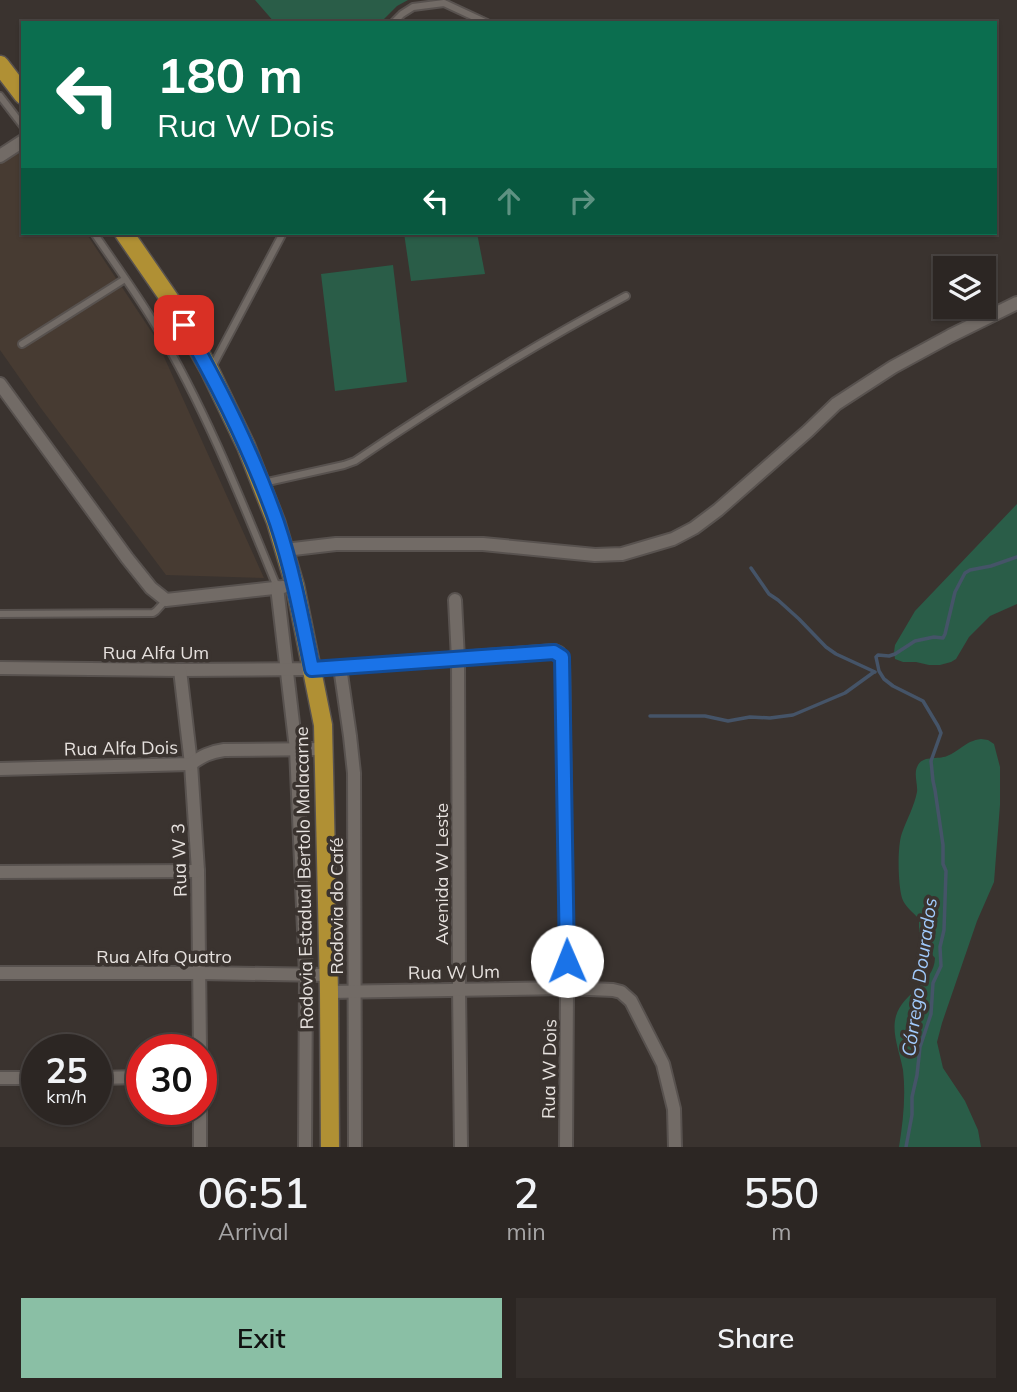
<!DOCTYPE html>
<html lang="en">
<head>
<meta charset="utf-8">
<style>
	body { margin:0; font-family:Mulish,sans-serif; background:#342e2b; color:#f1f3f6; height:100vh; display:flex; flex-direction:column; font-size:26px; white-space:nowrap }
	* { box-sizing:border-box; margin:0 }
	p { font-size:23px; color:#a6a5a6 }
	.icon { flex:none; width:38px; height:38px; fill:none; stroke:currentColor; stroke-width:2; stroke-linecap:round; stroke-linejoin:round }
	.map { position:relative; height:1147px; overflow:hidden }
	.side { display:flex; flex-direction:column; background:#2c2623; flex:1 }
	.side>* { flex:none }
	.guide { position:absolute; left:21px; top:21px; width:976px; height:214px; border-radius:0px; box-shadow:0 2px 5px #0004,0 0 0 2px #484341; background:#0b6e4f; color:#fff; overflow:hidden }
	.controls { position:absolute; left:933px; top:256px; display:grid; gap:14px }
	.controls a { display:grid; place-items:center; width:63px; height:63px; border-radius:0px; background:#2c2623; box-shadow:0 2px 5px #0004,0 0 0 2px #484341; font-size:35px }
	.speed { position:absolute; left:21px; top:1034px; display:flex; gap:14px; font-size:35px; font-weight:700; text-align:center }
	.speed>* { display:grid; place-content:center; width:91px; height:91px; border-radius:50%; background:#2c2623; box-shadow:0 2px 5px #0004,0 0 0 2px #484341; line-height:1 }
	.speed small { font-size:18px; font-weight:400 }
	.speed .limit { border:10px solid #d22; background:#fff; color:#111 }
	.pin { position:absolute; display:grid; place-items:center; width:60px; height:60px; color:#fff; margin:-30px; border-radius:14px; box-shadow:0 4px 10px #0006 }
	.me { position:absolute; width:77px; margin:-38px; rotate:359deg; stroke-linejoin:round; filter:drop-shadow(0 0 5px #0008) }
	.turn { display:flex; align-items:center; gap:24px; height:147px; padding:0 21px; font-size:32px }
	.turn .icon { width:91px; height:91px; stroke-width:2.5 }
	.turn b { display:block; font-size:49px; line-height:60px }
	.lanes { display:flex; align-items:center; height:66px; padding:0 21px; background:#0003; justify-content:center; gap:35px; direction:ltr }
	.lanes .off { opacity:.35 }
	.eta { display:flex; justify-content:space-evenly; align-items:center; height:119px; text-align:center }
	.eta b { font-size:42px; font-weight:600; line-height:49px }
	.action { display:flex; gap:14px; margin-top:auto; padding:14px 21px }
	.action a { flex:1; height:80px; border-radius:0px; background:#8abfa5; color:#111; font-size:28px; font-weight:600; line-height:80px; text-align:center }
	.action a+a { background:#342e2b; color:#f1f3f6 }
	.map>svg:first-child { display:block }
	.built { fill:#473b32 }
	.green { fill:#2a5d48 }
	.lines { fill:none; stroke-linecap:round; stroke-linejoin:round }
	.stream { stroke:#455468; stroke-width:3.5 }
	.service-casing { stroke:#58524f; stroke-width:10 }
	.minor-casing { stroke:#58524f; stroke-width:16 }
	.primary-casing { stroke:#58524f; stroke-width:21 }
	.service { stroke:#726b66; stroke-width:6 }
	.minor { stroke:#726b66; stroke-width:12 }
	.primary { stroke:#b09034; stroke-width:18 }
	.route-casing { stroke:#114b97; stroke-width:18 }
	.route { stroke:#1a73e8; stroke-width:12 }
	.labels { text-anchor:middle; dominant-baseline:central; stroke-width:7; stroke-linejoin:round; paint-order:stroke }
	.street-label { font-size:18px; fill:#e6e1de; stroke:#3a332f }
	.water-label { font-size:19px; font-style:italic; fill:#a1cafc; stroke:#3a332f }
</style>
</head>
<body>
<div class="map">
<svg width="1017" height="1147" viewBox="0 0 1017 1147">
	<rect width="100%" height="100%" fill="#3a332f"/>
	<!-- built -->
	<path class="built" d="M23 149V233H86L155 337 264 578 166 575 40 407 0 350V164Z"/>
	<!-- green -->
	<g class="green">
		<path d="M255 0H408L397 6 380 23H275Z"/>
		<path d="M404 233H477L485 274 411 281Z"/>
		<path d="M393 265 407 382 335 391 321 274Z"/>
		<path d="M1017 504V604L990 616 969 637 956 659 951 662 940 665H929L916 662H903L895 659 894 652 895 645 915 611Z"/>
		<path d="M981 739 988 740 994 744 1000 767V805L994 882 977 921 942 1023 937 1042 943 1068 965 1101 978 1130 981 1147H899C903 1122 906 1096 903 1070 900 1053 891 1033 896 1016 903 992 934 984 935 958L919 940V919C913 912 905 907 902 898 898 885 897 846 902 833 907 819 914 807 917 792 918 784 913 773 918 765 924 755 937 760 947 756 960 751 965 741 981 739Z"/>
	</g>
	<g class="lines">
		<!-- stream -->
		<g class="stream">
			<path d="M751 568 769 594 778 600 799 619 826 647 836 654 875 672"/>
			<path d="M650 716H705L728 721 750 717 770 718 793 715 845 693 874 672"/>
			<path d="M906 1147 912 1115V1097L917 1075 920 1047 931 1014 933 983 941 966 940 947 944 930 946 871 943 864V845L935 790 933 781 931 761 941 733 938 726 923 701 893 686 884 679 879 671 876 657 878 655 889 656 895 654 915 641 934 637 943 638 945 634 955 592 965 573 970 570 991 566 1017 557"/>
		</g>
		<defs>
			<g id="service">
				<path d="M393 23 402 14 413 7 444 3 487 23"/>
				<path d="M0 96 23 126"/>
				<path d="M94 233C115 264 137 294 156 326 205 408 241 499 277 587"/>
				<path d="M22 344 125 279"/>
				<path d="M211 369 283 233"/>
				<path d="M263 483 344 465 355 461C443 401 532 346 626 296"/>
				<path d="M0 614 153 613 156 611 166 600"/>
			</g>
			<g id="minor">
				<path d="M0 156 23 141"/>
				<path d="M0 384 127 558 151 588 166 600 283 587"/>
				<path d="M285 550 336 544H483L595 555 622 554 673 539 694 528 718 510 808 431 836 404 893 367 950 336 1017 303"/>
				<path d="M277 587 296 749 306 975 305 1147"/>
				<path d="M455 600 458 659 459 989 461 1147"/>
				<path d="M340 667 350 736 354 773 355 1147"/>
				<path d="M0 668 180 670 312 669 554 651 559 653 563 662 567 988 566 1147"/>
				<path d="M180 670 191 764 198 871 200 1050"/>
				<path d="M0 769 191 764C202 756 210 752 224 750L324 749"/>
				<path d="M0 872 198 871"/>
				<path d="M0 973H199L328 975"/>
				<path d="M329 992 567 988 613 990 621 992 631 1001 663 1064 674 1109 675 1147"/>
				<path d="M0 1078H37"/>
				<path d="M96 1078 142 1077"/>
				<path d="M200 1147V1110"/>
			</g>
			<g id="primary">
				<path d="M0 65 23 95"/>
				<path d="M124 233 171 301 210 371 246 446 276 522 295 586 323 725 329 992 330 1147"/>
			</g>
		</defs>
		<!-- service casing -->
		<use href="#service" class="service-casing"/>
		<!-- minor casing -->
		<use href="#minor" class="minor-casing"/>
		<!-- primary casing -->
		<use href="#primary" class="primary-casing"/>
		<!-- service -->
		<use href="#service" class="service"/>
		<!-- minor -->
		<use href="#minor" class="minor"/>
		<!-- primary -->
		<use href="#primary" class="primary"/>
	</g>
	<g class="lines">
		<defs>
			<path id="route" d="M184 325C220 388 253 454 277 523 293 571 302 620 312 669L554 652 562 657 567 961"/>
		</defs>
		<!-- route casing -->
		<use href="#route" class="route-casing"/>
		<!-- route -->
		<use href="#route" class="route"/>
	</g>
	<g class="labels">
		<!-- street labels -->
		<g class="street-label">
			<text x="156" y="652">Rua Alfa Um</text>
			<text transform="translate(121 748) rotate(-1)">Rua Alfa Dois</text>
			<text transform="translate(179 860) rotate(-92)">Rua W 3</text>
			<text transform="translate(441 874) rotate(-90)">Avenida W Leste</text>
			<text transform="translate(304 878) rotate(-91)">Rodovia Estadual Bertolo Malacarne</text>
			<text transform="translate(336 906) rotate(-90)">Rodovia do Café</text>
			<text x="164" y="956">Rua Alfa Quatro</text>
			<text transform="translate(454 972) rotate(-1)">Rua W Um</text>
			<text transform="translate(549 1069) rotate(-89)">Rua W Dois</text>
		</g>
		<!-- water labels -->
		<g class="water-label">
			<text transform="translate(919 977) rotate(-82)">Córrego Dourados</text>
		</g>
	</g>
</svg>
<div class="controls">
<a><svg class="icon" aria-label="layers" viewBox="0 0 24 24"><path d="M12 4l9 5-9 5-9-5zM3 14l9 5 9-5"/></svg></a>
</div>
<div class="speed"><div>25<small>km/h</small></div><div class="limit">30</div></div>
<div class="pin" style="left:184px;top:325px;background:#d93025"><svg class="icon" aria-label="arrive" viewBox="0 0 24 24"><path d="M6 21V4h12l-3 4 3 4H6"/></svg></div>
<svg class="me" style="left:567px;top:961px" viewBox="-20 -20 40 40"><circle r="19" fill="#fff"/><path d="M0-13L10 11 0 6-10 11z" fill="#1a73e8"/></svg>
<div class="guide">
<div class="turn"><svg class="icon" aria-label="left" viewBox="0 0 24 24"><path d="M17 20v-9H6M10 6l-5 5 5 5"/></svg><div><b>180 m</b>Rua W Dois</div></div>
<div class="lanes"><svg class="icon" aria-label="left" viewBox="0 0 24 24"><path d="M17 20v-9H6M10 6l-5 5 5 5"/></svg><svg class="icon off" aria-label="ahead" viewBox="0 0 24 24"><path d="M12 20V5M6 11l6-6 6 6"/></svg><svg class="icon off" aria-label="right" viewBox="0 0 24 24"><path d="M7 20v-9h11M14 6l5 5-5 5"/></svg></div>
</div>
</div>
<section class="side">
<div class="eta">
<div><b>06:51</b><p>Arrival</p></div>
<div><b>2</b><p>min</p></div>
<div><b>550</b><p>m</p></div>
</div>
<div class="action"><a>Exit</a><a>Share</a></div>
</section>
</body>
</html>
